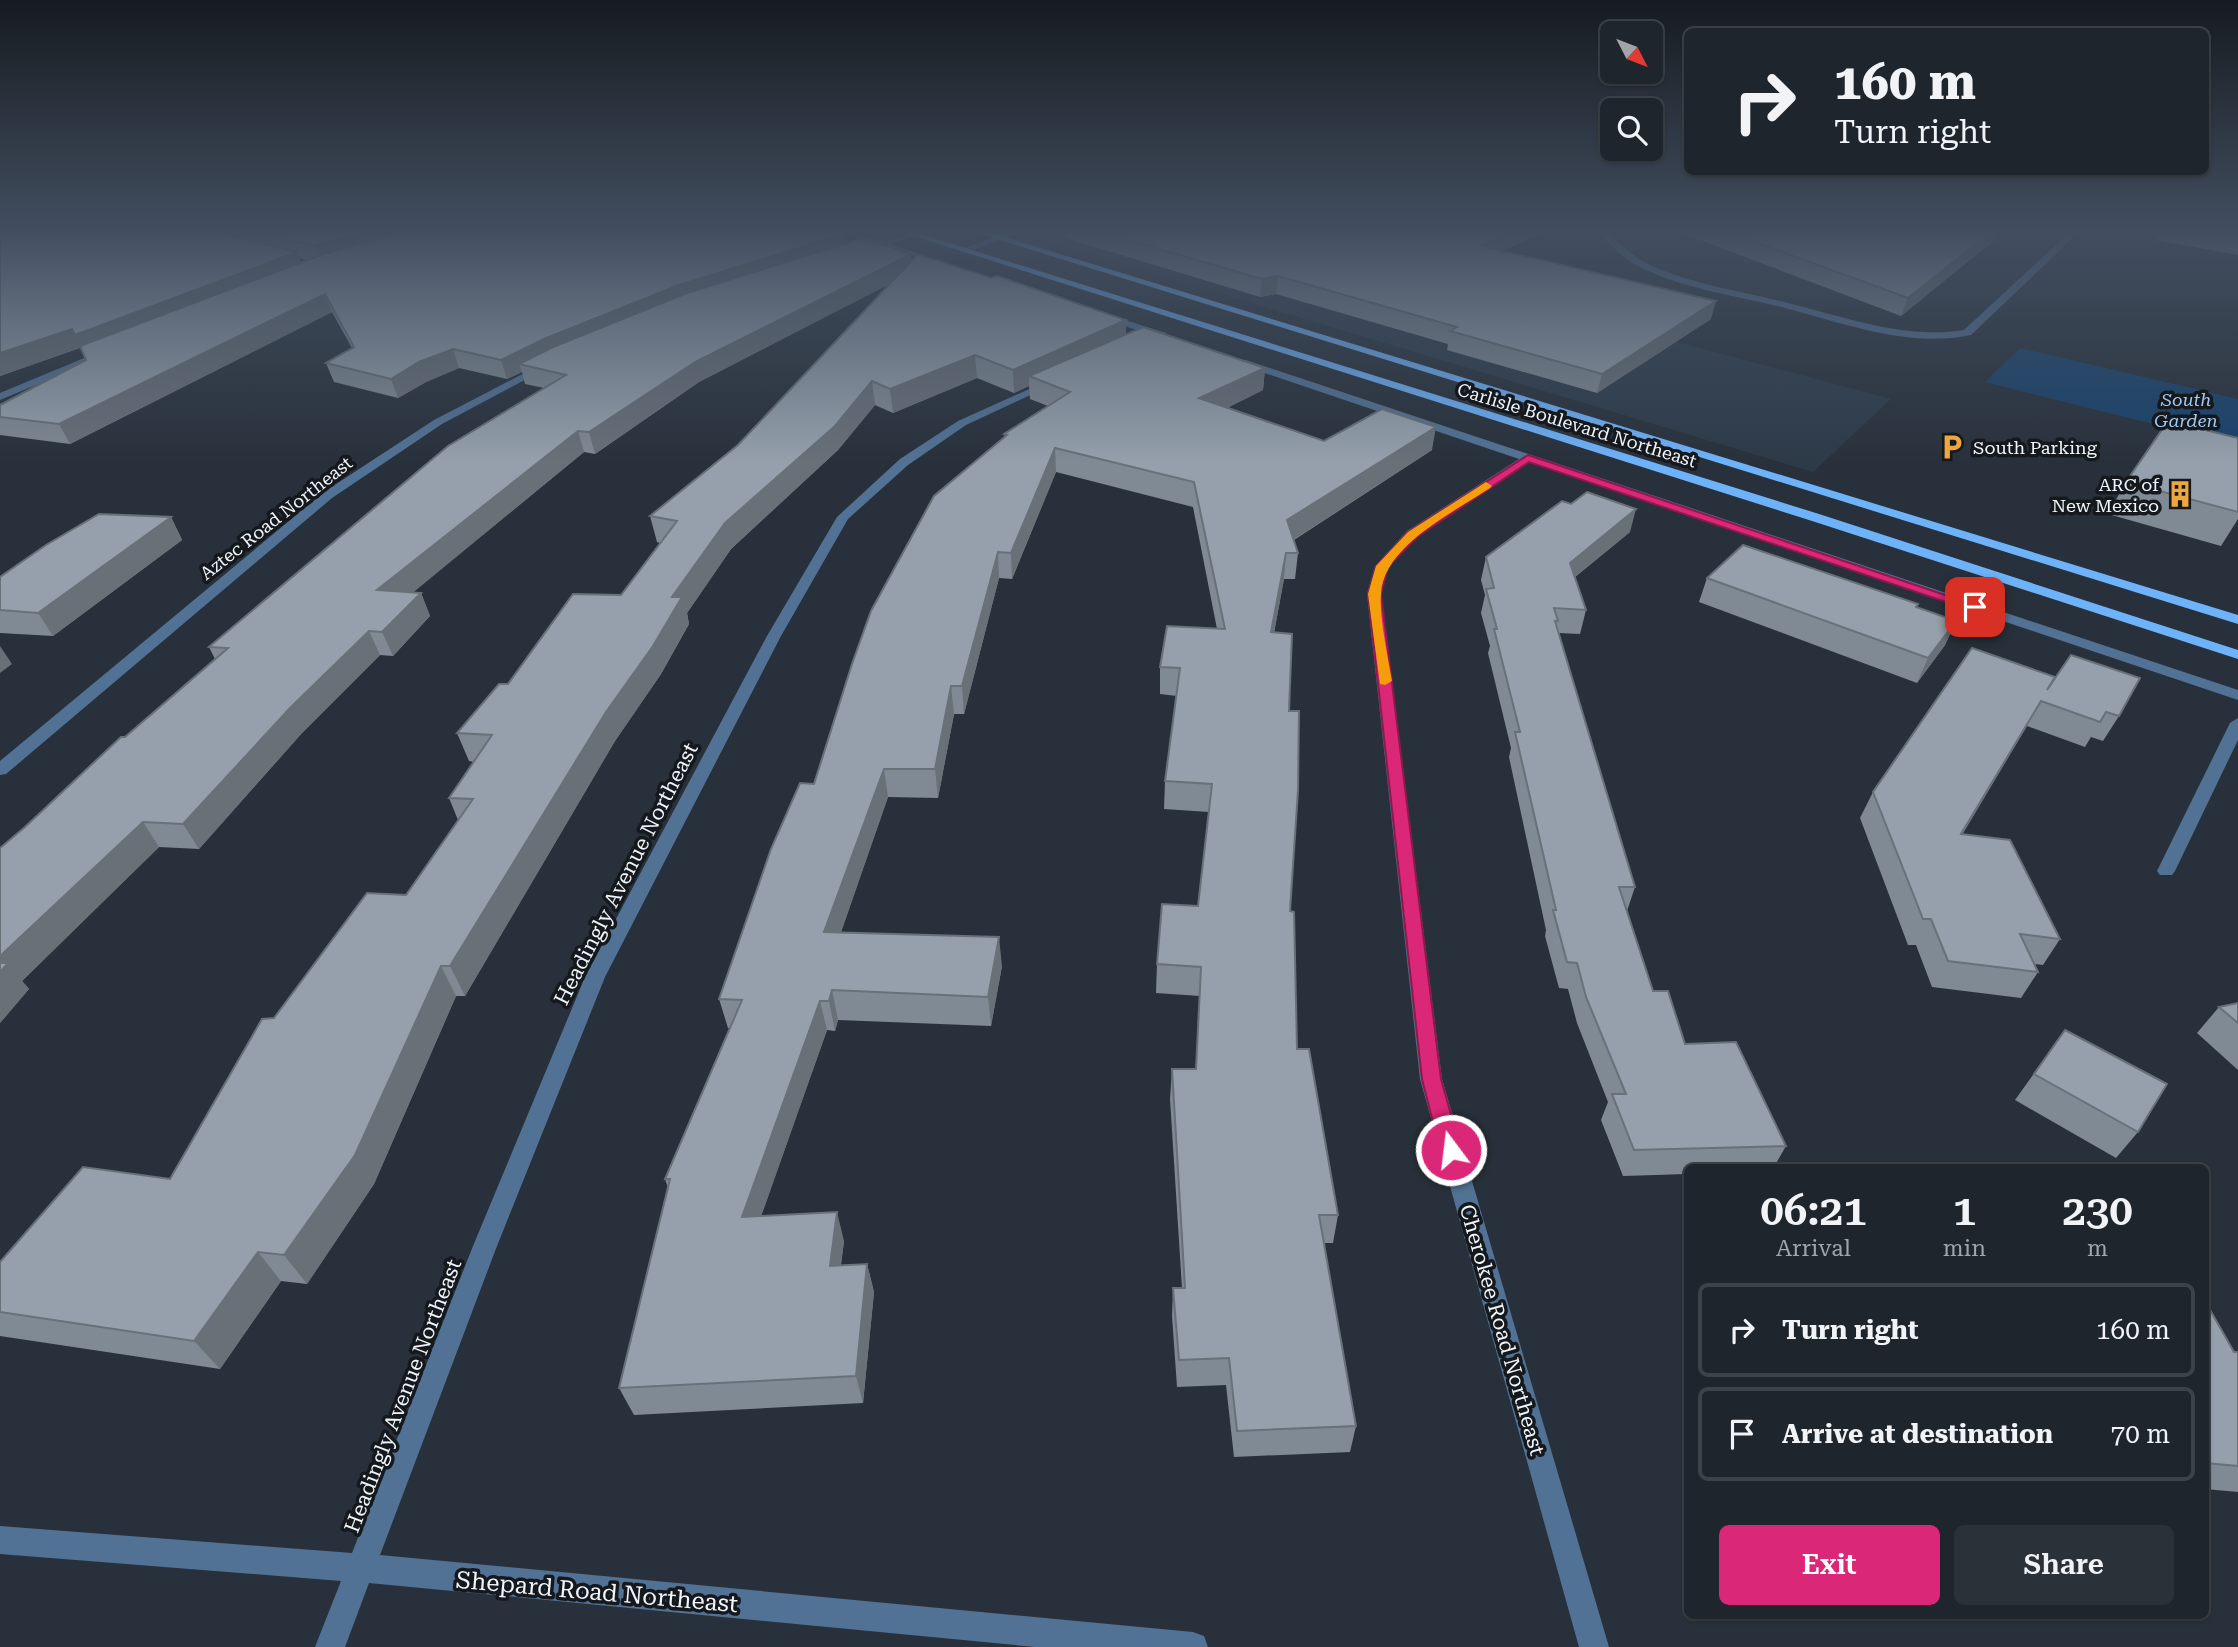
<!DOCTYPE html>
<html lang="en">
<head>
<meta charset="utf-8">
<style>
	body { margin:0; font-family:"Roboto Serif",serif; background:#2b3138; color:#f1f3f6; height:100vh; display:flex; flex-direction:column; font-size:26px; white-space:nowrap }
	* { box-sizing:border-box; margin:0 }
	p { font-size:23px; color:#a1a5a9 }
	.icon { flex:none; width:38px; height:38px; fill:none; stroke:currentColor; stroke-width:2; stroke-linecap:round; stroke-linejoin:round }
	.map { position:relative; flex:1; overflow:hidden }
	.sheet { position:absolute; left:1684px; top:1164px; width:525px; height:455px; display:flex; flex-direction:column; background:#1e252c; border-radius:10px; box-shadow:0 2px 5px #0004,0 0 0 2px #3c4248 }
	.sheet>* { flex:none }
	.top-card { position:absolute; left:1684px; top:28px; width:525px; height:147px; border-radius:10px; box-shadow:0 2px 5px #0004,0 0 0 2px #3c4248; background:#1e252c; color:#f1f3f6; overflow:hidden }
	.needle { width:46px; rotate:132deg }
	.tools { position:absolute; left:1600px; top:21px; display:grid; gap:14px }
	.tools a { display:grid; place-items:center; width:63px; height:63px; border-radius:10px; background:#1e252c; box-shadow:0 2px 5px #0004,0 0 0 2px #3c4248; font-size:35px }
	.pin { position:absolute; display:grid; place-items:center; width:60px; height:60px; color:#fff; margin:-30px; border-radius:14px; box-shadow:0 4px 10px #0006 }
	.me { position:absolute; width:77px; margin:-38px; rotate:345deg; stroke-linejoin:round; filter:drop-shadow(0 0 5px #0008) }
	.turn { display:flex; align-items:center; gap:24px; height:147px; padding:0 35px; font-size:32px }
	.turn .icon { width:91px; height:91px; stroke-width:2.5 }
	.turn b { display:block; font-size:49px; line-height:60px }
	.eta { display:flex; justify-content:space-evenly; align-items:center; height:119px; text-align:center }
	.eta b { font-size:42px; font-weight:600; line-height:49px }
	.primary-button { display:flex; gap:14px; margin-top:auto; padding:14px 35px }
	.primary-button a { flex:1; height:80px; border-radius:10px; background:#db2777; color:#fff; font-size:28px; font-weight:600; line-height:80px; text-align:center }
	.primary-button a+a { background:#2b3138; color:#f1f3f6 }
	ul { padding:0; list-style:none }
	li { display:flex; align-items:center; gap:21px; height:94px; margin:0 14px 10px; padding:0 21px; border:4px solid #3c4248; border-radius:10px }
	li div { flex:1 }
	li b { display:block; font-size:26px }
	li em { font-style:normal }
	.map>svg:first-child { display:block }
	.built { fill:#2d3b49 }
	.green { fill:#19426c }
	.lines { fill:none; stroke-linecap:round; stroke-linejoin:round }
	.minor { fill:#527295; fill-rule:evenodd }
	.major { fill:#6eb2fa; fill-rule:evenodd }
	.wall { fill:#808a94; fill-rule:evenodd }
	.shaded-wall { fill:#687078 }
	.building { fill:#95a0ac; stroke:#687078; stroke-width:2 }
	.route { fill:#db2777; stroke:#8e194d; stroke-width:2 }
	.slow { fill:#f59e0b }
	.labels { text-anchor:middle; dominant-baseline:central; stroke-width:7; stroke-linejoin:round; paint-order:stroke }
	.far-park-label { font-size:18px; font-style:italic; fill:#a2c8f1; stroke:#15191d }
	.far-street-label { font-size:18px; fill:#eff5fb; stroke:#15191d }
	.far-poi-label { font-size:18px; fill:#eff5fb; stroke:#15191d; text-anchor:start }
	.street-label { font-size:21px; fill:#eff5fb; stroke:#15191d }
	.near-street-label { font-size:24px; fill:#eff5fb; stroke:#15191d }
</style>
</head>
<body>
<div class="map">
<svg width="2238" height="1647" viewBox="0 0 2238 1647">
	<rect width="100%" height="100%" fill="#28313b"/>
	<!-- built -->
	<path class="built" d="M1066 232 1606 323 1891 399 1813 472 1046 241Z"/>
	<!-- green -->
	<path class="green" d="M2020 348 2238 399V445L1985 382Z"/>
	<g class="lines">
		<!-- minor -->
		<g class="minor">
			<path d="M842 232C856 232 867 239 881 240 894 242 910 232 925 232L891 244 943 262 936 264Z"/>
			<path d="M1008 232H1021L966 252 959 250Z"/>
			<path d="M1599 232H1608C1620 245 1634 257 1650 265 1691 284 1736 290 1780 301 1839 315 1902 340 1964 330L2070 232H2079L1971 335C1906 349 1839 321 1777 306 1733 295 1686 289 1644 269 1626 261 1611 247 1599 232Z"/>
			<path d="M1106 314 1166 333 1167 335 1162 338 1103 319 1101 317Z"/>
			<path d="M101 351 106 354 105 356 0 400V393Z"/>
			<path d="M1238 360H1246L2238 690V700L1530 462 1417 537 1388 567 1381 594 1442 1079 1609 1647H1579L1420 1079 1367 594 1375 566 1407 531 1519 459 1238 364Z"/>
			<path d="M540 365 549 367 442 424 332 498 6 774 0 775V761L324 492 434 420Z"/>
			<path d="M1047 381 1056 383 966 425 908 465 848 519 781 636 605 977 497 1246 380 1555 1193 1632 1204 1636 1208 1647H1035L369 1583 345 1647H315L341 1581 0 1554V1526L352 1553 473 1246 585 977 767 636 837 517 900 459 958 421Z"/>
			<path d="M2238 718V740L2175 871 2172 875H2160L2157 871 2230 723Z"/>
		</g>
		<!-- major -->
		<g class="major">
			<path d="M901 232H914L1819 514 2238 650V659L1809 520Z"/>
			<path d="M974 232H988L2238 615V624Z"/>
		</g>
	</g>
	<!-- wall -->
	<g class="wall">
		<path d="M0 232H843L847 243 911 261 991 278 1126 320V334L1265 368 1263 390 1227 408 1324 441 1432 450 1294 540 1298 553 1295 579H1284L1274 633 1289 711 1290 911 1297 1049 1338 1215 1333 1243H1324L1356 1426 1350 1452 1234 1457 1226 1385 1177 1387 1172 1316 1173 1288H1182L1170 1099 1172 1069H1196L1200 996 1156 993 1157 964 1198 906 1209 812 1164 809 1165 781 1177 696 1160 694V667L1217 629 1193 507 1056 472 1012 579 999 578 964 714H954L938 798 888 797 841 932 1002 966 991 1026 838 1020 835 1031 827 1030 761 1216 844 1241 841 1265 867 1264 874 1292 863 1403 634 1415 619 1388 668 1188 665 1179 730 1028H728L719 999 814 784 1005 437 1004 434 1048 406 1030 399 1029 386 1014 393 977 378 893 413 875 405 838 450 731 549 687 613 689 624 661 674 615 741 465 996H456L374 1184 307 1284 281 1281 220 1369 0 1336V1262L170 1179 274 1018 406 895 458 820 449 798 474 762 469 761 457 733 508 684 621 595 660 543 657 542 650 516 738 445 891 283 699 382 595 454 584 452 413 592 421 593 430 616 393 656 380 655 302 733 199 849 159 847 22 981 29 989 0 1023 25 827 125 737 215 659 209 647 544 388 525 384 522 372 507 379 459 368 426 382 398 398 334 382 326 363 352 348 332 312 70 444 0 435V405L86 360 80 348 0 376ZM299 258 309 260 301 263Z"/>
		<path d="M1063 232H1542L1503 251 1711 319 1597 393 1447 350 1448 344 1276 294 1260 297 1065 238Z"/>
		<path d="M1679 232H2004L1901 316Z"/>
		<path d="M2159 232H2238V255L2155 240Z"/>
		<path d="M2238 438V519L2221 546 2108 514 2126 482Z"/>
		<path d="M171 517 182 540 53 636 0 633V577Z"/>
		<path d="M1630 532 1575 577 1586 610 1580 634 1559 633 1635 887 1627 911 1653 991 1685 1044 1786 1146 1774 1167H1687V1174L1623 1176 1601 1120 1608 1102 1577 1023 1568 989 1559 988 1545 936 1546 930 1509 757 1511 748 1488 653 1490 646 1481 613 1485 595 1481 580 1486 557Z"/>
		<path d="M1707 578 1916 607 1956 621 1945 645 1917 683 1699 602Z"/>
		<path d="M1972 648 2119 716 2103 741 2091 737 2085 747 2027 726 1962 835 2060 939 2043 965 2034 964 2038 972 2021 998 1932 987 1916 945H1908L1860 818 1873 792Z"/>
		<path d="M2238 1003V1070L2197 1033 2219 1007Z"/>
		<path d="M2065 1030 2138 1132 2116 1158 2015 1100Z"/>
		<path d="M2205 1301 2234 1352H2238V1492L2205 1489Z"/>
	</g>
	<!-- shaded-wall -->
	<g class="shaded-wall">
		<path d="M365 232H428L321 263 314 246Z"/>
		<path d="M1510 232H1542L1478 263 1481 246Z"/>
		<path d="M1991 232H2004L1901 316 1908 298Z"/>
		<path d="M846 233 848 250 519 364 522 372 507 379 501 360 544 339 679 285Z"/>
		<path d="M297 252 303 269 0 376V353Z"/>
		<path d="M911 254 913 272 699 382 595 454 589 432 695 362Z"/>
		<path d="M1278 276 1276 294 1260 297 1262 279Z"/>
		<path d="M325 294 332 312 70 444 59 424Z"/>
		<path d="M1716 301 1711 319 1597 393 1602 374Z"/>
		<path d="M1126 320V342L1029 376V386L1014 393 1013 370Z"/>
		<path d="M453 349 459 368 426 382 398 398 391 379 419 362Z"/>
		<path d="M975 355 977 378 893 413 890 389Z"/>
		<path d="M1265 368 1263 390 1198 422 1199 398Z"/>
		<path d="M872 381 875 405 838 450 731 549 687 613 689 624 661 674 615 741 465 996 450 966 672 597 725 523Z"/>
		<path d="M1436 427 1432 450 1285 545 1287 520Z"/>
		<path d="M578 431 584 452 387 614 377 590Z"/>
		<path d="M1055 448 1056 472 1012 579 1011 553Z"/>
		<path d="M1636 509 1630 532 1564 586 1570 563Z"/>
		<path d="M171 517 182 540 53 636 38 613Z"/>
		<path d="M998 552 999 578 964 714 962 686Z"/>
		<path d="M1286 553 1284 579 1269 659 1271 632Z"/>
		<path d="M421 593 430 616 393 656 382 632Z"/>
		<path d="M1956 621 1945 645 1917 683 1928 658Z"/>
		<path d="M369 631 380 655 302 733 199 849 183 824 290 708Z"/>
		<path d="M0 646 12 664 0 673Z"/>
		<path d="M951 686 954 714 938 798 935 769Z"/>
		<path d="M884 769 888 797 831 961 824 932Z"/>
		<path d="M143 822 159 847 22 981 29 989 0 1023V956Z"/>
		<path d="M999 937 1002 966 991 1026 988 997Z"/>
		<path d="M441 966 456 996 374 1184 307 1284 284 1255Z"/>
		<path d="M832 990 838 1020 835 1031 829 1001Z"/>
		<path d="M820 1001 827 1030 751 1245 742 1217Z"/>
		<path d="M837 1212 844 1241 837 1294 830 1266Z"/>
		<path d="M258 1252 281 1281 220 1369 194 1341Z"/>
		<path d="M867 1264 874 1292 863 1403 856 1376Z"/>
	</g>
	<!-- building -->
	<g class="building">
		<path d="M0 232H219L297 252 75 335 72 329 0 353Z"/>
		<path d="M258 232H365L314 246Z"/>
		<path d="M400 232H843L846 233 679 285 544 339 501 360 453 349 419 362 391 379 326 363 354 347 325 294 59 424 0 417V405L86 360 80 346 318 256Z"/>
		<path d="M1101 232H1510L1481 246 1716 301 1602 374 1450 331 1457 327 1278 276 1262 279Z"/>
		<path d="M1728 232H1991L1908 298Z"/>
		<path d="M2217 232H2238V236Z"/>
		<path d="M863 238 911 254 695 362 589 432 578 431 377 590 421 593 382 632 369 631 290 708 183 824 143 822 0 956V848L25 827 121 737H125L228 648 209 647 448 446 566 375 519 364 553 347 687 293Z"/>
		<path d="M918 254 991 278 997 276 1126 320 1013 370 975 355 890 389 872 381 835 426 725 523 672 597H682L653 646 606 712 450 966H441L355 1155 284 1255 258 1252 194 1341 0 1312V1262L83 1167 170 1179 262 1019 274 1018 367 893 406 895 473 799 449 798 492 735 457 733 499 684H508L573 594 621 595 677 521 650 516 738 445Z"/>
		<path d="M1143 327 1265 368 1199 398 1324 441 1382 409 1436 427 1287 520 1298 553H1286L1271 632 1292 634 1289 711H1299L1298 790 1290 911 1294 912 1297 1049H1309L1338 1215H1319L1356 1426 1237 1431 1229 1358 1179 1360 1173 1288H1185L1172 1069H1196L1201 967 1157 964 1162 904 1198 906 1212 784 1165 781 1180 668 1160 667 1167 626 1225 629 1194 482 1055 448 1011 553 998 552 962 686H951L935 769H884L824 932 999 937 988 997 832 990 829 1001H820L742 1217 837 1212 830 1266 867 1264 856 1376 619 1388 670 1179H665L742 1000 719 999 771 849 800 783 814 784 852 664 871 611 934 496 1007 435 1004 434 1070 392 1029 376Z"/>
		<path d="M2168 421 2238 438V512L2126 482Z"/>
		<path d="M1587 492 1636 509 1570 563 1586 610 1554 608 1558 621H1555L1635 887H1619L1653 991H1668L1685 1044 1736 1042 1786 1146 1634 1150 1612 1094H1626L1586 997 1577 963 1567 962 1553 910H1556L1515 732H1520L1494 629H1497L1486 589 1494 588 1486 557 1562 501 1571 504Z"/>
		<path d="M99 514 171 517 38 613 0 610V577L46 545Z"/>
		<path d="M1743 545 1918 604 1916 607 1956 621 1928 658 1707 578Z"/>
		<path d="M1972 648 2055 677 2047 690 2071 655 2140 678 2119 716 2106 712 2100 722 2041 701 1961 834 2010 840 2060 939 2020 934 2038 972 1948 961 1931 919H1923L1873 792Z"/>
		<path d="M0 963H8L0 972Z"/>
		<path d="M2238 1003V1023L2219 1007Z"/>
		<path d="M2065 1030 2167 1084 2138 1132 2034 1074Z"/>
		<path d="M2205 1301 2234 1352H2238V1466L2205 1463Z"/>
	</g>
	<!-- sky -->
	<linearGradient id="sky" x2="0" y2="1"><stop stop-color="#161b20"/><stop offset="0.5" stop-color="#424e60"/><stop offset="1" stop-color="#424e60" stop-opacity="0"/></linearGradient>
	<rect width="2238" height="463" fill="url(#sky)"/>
	<!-- route -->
	<path class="route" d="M1528 455 1981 607 1980 610H1970L1529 462 1417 537 1388 567 1381 594 1441 1079 1461 1150 1458 1156 1451 1159 1443 1156 1440 1150 1422 1079 1368 594 1376 566 1408 532Z"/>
	<!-- slow -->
	<path class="slow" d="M1486 482 1492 486 1490 488C1454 512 1383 546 1381 594 1379 618 1388 656 1392 681L1385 685 1380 684 1368 594 1376 566 1408 532Z"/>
	<!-- icons -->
	<defs>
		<symbol id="parking-bare" viewBox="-9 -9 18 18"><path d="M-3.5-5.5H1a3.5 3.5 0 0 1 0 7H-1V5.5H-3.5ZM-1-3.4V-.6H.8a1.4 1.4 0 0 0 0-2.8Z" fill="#f0a63f" stroke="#15191d" stroke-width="2.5" paint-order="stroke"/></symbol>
		<symbol id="building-bare" viewBox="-9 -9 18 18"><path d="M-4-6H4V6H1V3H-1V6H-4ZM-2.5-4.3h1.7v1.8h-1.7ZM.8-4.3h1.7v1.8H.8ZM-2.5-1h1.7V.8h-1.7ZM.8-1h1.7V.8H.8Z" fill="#f0a63f" stroke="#15191d" stroke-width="2.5" paint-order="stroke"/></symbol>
	</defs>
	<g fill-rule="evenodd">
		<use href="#parking-bare" x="1933" y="428" width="38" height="38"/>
		<use href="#building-bare" x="2161" y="475" width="38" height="38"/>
	</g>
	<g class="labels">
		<!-- far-park labels -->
		<g class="far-park-label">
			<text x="2186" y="399">South<tspan x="2186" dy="21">Garden</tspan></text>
		</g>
		<!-- far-street labels -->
		<g class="far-street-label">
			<text transform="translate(1577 425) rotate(17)">Carlisle Boulevard Northeast</text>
			<text transform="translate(276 518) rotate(-38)">Aztec Road Northeast</text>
		</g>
		<!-- far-poi labels -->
		<g class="far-poi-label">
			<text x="1973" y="447">South Parking</text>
			<text x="2159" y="484" text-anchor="end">ARC of<tspan x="2159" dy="21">New Mexico</tspan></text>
		</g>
		<!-- street labels -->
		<g class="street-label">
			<text transform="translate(626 874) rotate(-63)">Headingly Avenue Northeast</text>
			<text transform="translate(1502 1330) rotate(74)">Cherokee Road Northeast</text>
			<text transform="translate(403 1396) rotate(-69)">Headingly Avenue Northeast</text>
		</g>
		<!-- near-street labels -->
		<g class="near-street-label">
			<text transform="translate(597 1592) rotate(5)">Shepard Road Northeast</text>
		</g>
	</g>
</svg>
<div class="tools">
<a><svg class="needle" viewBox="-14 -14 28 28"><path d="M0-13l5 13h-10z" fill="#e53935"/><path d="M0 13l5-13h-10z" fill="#a1a5a9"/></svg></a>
<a><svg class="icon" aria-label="search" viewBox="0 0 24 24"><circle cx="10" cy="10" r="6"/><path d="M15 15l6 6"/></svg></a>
</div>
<div class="pin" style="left:1975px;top:607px;background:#d93025"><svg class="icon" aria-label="arrive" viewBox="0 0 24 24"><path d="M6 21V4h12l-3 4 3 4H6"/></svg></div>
<svg class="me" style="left:1451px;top:1150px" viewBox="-20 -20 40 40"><circle r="17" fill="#db2777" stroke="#fff" stroke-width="3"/><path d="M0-11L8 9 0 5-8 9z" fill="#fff"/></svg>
<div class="top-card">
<div class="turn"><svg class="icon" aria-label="right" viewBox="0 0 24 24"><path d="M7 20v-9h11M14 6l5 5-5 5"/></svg><div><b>160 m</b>Turn right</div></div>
</div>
<section class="sheet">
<div class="eta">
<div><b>06:21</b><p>Arrival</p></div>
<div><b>1</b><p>min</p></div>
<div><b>230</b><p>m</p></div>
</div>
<ul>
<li><svg class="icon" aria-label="right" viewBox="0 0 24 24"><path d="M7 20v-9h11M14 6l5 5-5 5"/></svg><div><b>Turn right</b></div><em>160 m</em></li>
<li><svg class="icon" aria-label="arrive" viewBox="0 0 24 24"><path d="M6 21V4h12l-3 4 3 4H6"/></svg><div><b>Arrive at destination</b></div><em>70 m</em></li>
</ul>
<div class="primary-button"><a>Exit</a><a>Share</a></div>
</section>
</div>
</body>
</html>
